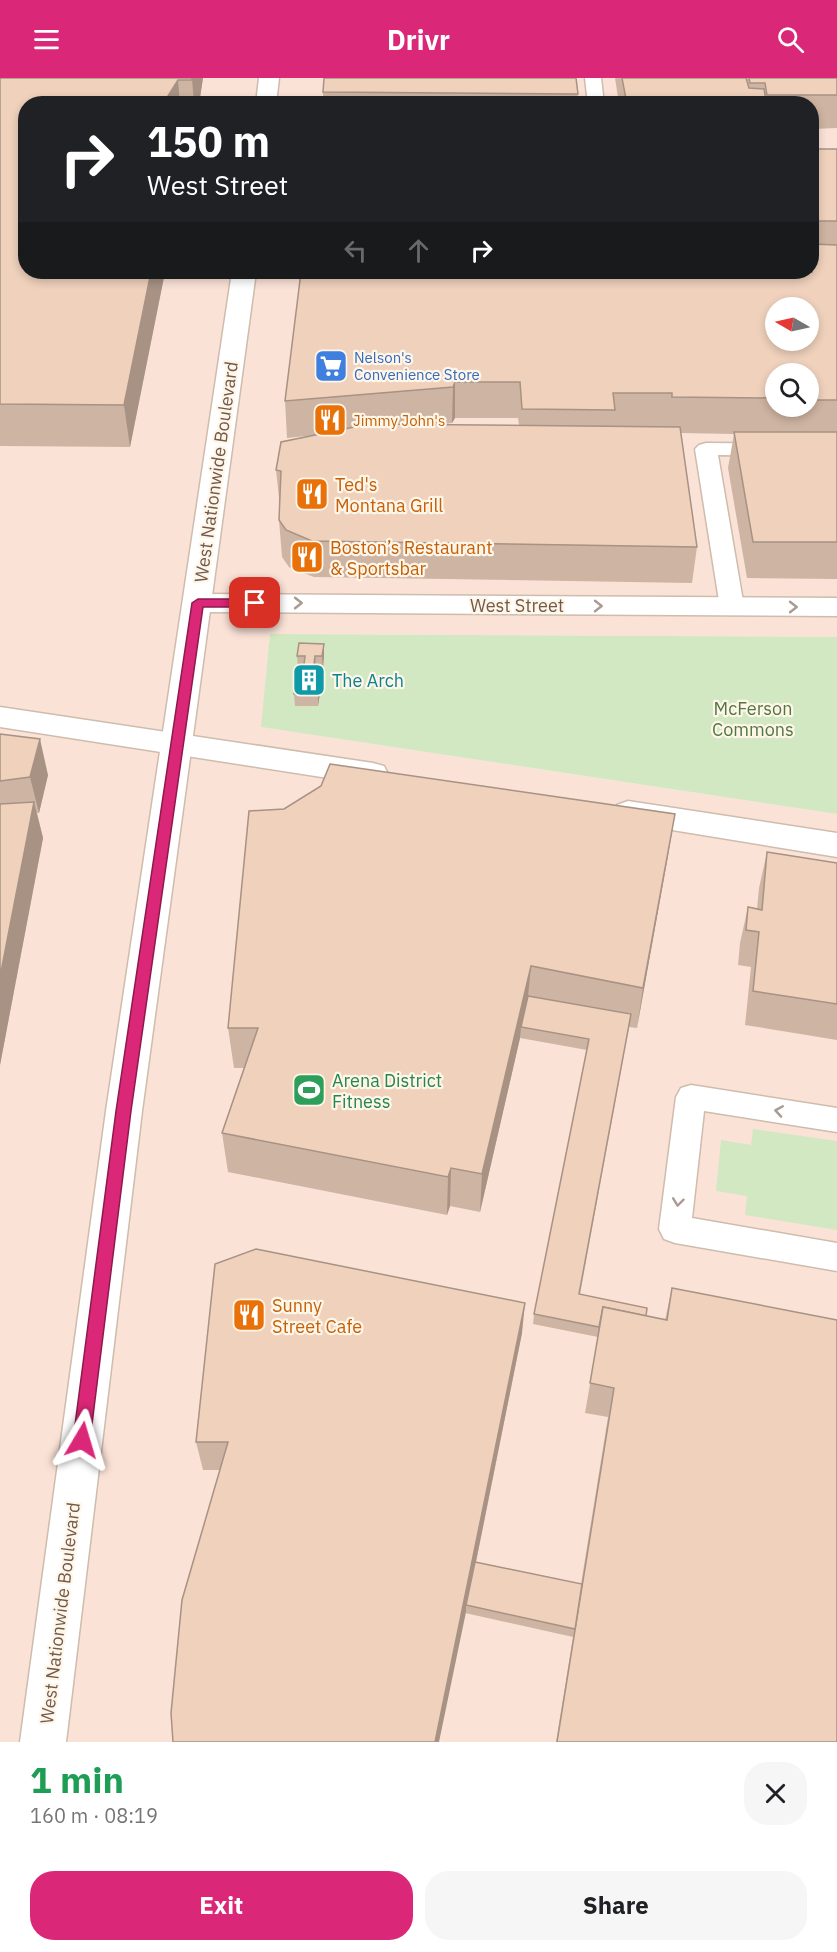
<!DOCTYPE html>
<html lang="en">
<head>
<meta charset="utf-8">
<style>
	body { margin:0; font-family:"IBM Plex Sans",sans-serif; background:#f6f6f6; color:#202124; height:100vh; display:flex; flex-direction:column; font-size:22px; white-space:nowrap }
	* { box-sizing:border-box; margin:0 }
	p { font-size:20px; color:#757577 }
	.icon { flex:none; width:33px; height:33px; fill:none; stroke:currentColor; stroke-width:2; stroke-linecap:round; stroke-linejoin:round }
	.map { position:relative; height:1664px; overflow:hidden }
	.side { display:flex; flex-direction:column; background:#fff; flex:1 }
	.side>* { flex:none }
	.guide { position:absolute; left:18px; top:18px; width:801px; height:183px; border-radius:24px; box-shadow:0 3px 9px #0003; background:#202124; color:#fff; overflow:hidden }
	.needle { width:39px; rotate:279deg }
	.tools { position:absolute; left:765px; top:219px; display:grid; gap:12px }
	.tools a { display:grid; place-items:center; width:54px; height:54px; border-radius:50%; background:#fff; box-shadow:0 3px 9px #0003; font-size:30px }
	.pin { position:absolute; display:grid; place-items:center; width:51px; height:51px; color:#fff; margin:-26px; border-radius:12px; box-shadow:0 3px 9px #0006 }
	.me { position:absolute; width:66px; margin:-33px; rotate:7deg; stroke-linejoin:round; filter:drop-shadow(0 0 4px #0008) }
	.turn { display:flex; align-items:center; gap:21px; height:126px; padding:0 30px; font-size:27px }
	.turn .icon { width:78px; height:78px; stroke-width:2.5 }
	.turn b { display:block; font-size:42px; line-height:51px }
	.lanes { display:flex; align-items:center; height:57px; padding:0 30px; background:#0003; justify-content:center; gap:30px; direction:ltr }
	.lanes .off { opacity:.35 }
	.round { display:grid; place-items:center; flex:none; width:63px; height:63px; border-radius:24px; background:#f6f6f6 }
	.headline { display:flex; align-items:center; justify-content:space-between; height:102px; padding:0 30px }
	h1 { font-size:36px; font-weight:700; line-height:45px; color:#1e9e55 }
	.primary-button { display:flex; gap:12px; margin-top:auto; padding:12px 30px }
	.primary-button a { flex:1; height:69px; border-radius:24px; background:#db2777; color:#fff; font-size:24px; font-weight:700; line-height:69px; text-align:center }
	.primary-button a+a { background:#f6f6f6; color:#202124 }
	header { display:flex; justify-content:space-between; align-items:center; height:78px; padding:0 30px; background:#db2777; color:#fff; font-size:27px; font-weight:700 }
	.map>svg:first-child { display:block }
	.commercial { fill:#fbe2d7; fill-rule:evenodd }
	.green { fill:#d1e8c2 }
	.lines { fill:none; stroke-linecap:round; stroke-linejoin:round }
	.service-casing { stroke:#cebcad; stroke-width:3 }
	.minor-casing { stroke:#cebcad; stroke-width:3 }
	.tertiary-casing { stroke:#cebcad; stroke-width:3 }
	.service { fill:#fff; fill-rule:evenodd }
	.minor { fill:#fff; fill-rule:evenodd }
	.tertiary { fill:#fff; fill-rule:evenodd }
	.wall { fill:#ceb4a2; fill-rule:evenodd }
	.shaded-wall { fill:#a79284 }
	.building { fill:#efd1bc; stroke:#a79284; stroke-width:1.5; fill-rule:evenodd }
	.oneway { stroke:#aa9b92 }
	.route { fill:#db2777; stroke:#8e194d; stroke-width:1.5 }
	.labels { text-anchor:middle; dominant-baseline:central; stroke-width:4.5; stroke-linejoin:round; paint-order:stroke }
	.far-shop-label { font-size:15px; fill:#366cbe; stroke:#fef6e9; text-anchor:start }
	.far-food-label { font-size:15px; fill:#c56008; stroke:#fef6e9; text-anchor:start }
	.street-label { font-size:18px; fill:#72594a; stroke:#fef6e9 }
	.food-label { font-size:18px; fill:#c56008; stroke:#fef6e9; text-anchor:start }
	.culture-label { font-size:18px; fill:#0d838f; stroke:#fef6e9; text-anchor:start }
	.park-label { font-size:18px; fill:#527842; stroke:#fef6e9 }
	.leisure-label { font-size:18px; fill:#27864d; stroke:#fef6e9; text-anchor:start }
</style>
</head>
<body>
<header><svg class="icon" aria-label="menu" viewBox="0 0 24 24"><path d="M4 6h16M4 12h16M4 18h16"/></svg>Drivr<svg class="icon" aria-label="search" viewBox="0 0 24 24"><circle cx="10" cy="10" r="6"/><path d="M15 15l6 6"/></svg></header>
<div class="map">
<svg width="837" height="1664" viewBox="0 0 837 1664">
	<rect width="100%" height="100%" fill="#fbf2e3"/>
	<!-- commercial -->
	<path class="commercial" d="M0 0H837V559L270 556 262 649 837 736V1664H0ZM26 26H812V194H26ZM776 230H808V262H776ZM776 296H808V328H776Z"/>
	<!-- green -->
	<g class="green">
		<path d="M270 556 837 559V736L261 649Z"/>
		<path d="M753 1051 837 1063V1152L745 1137 747 1118 716 1113 721 1062 751 1067Z"/>
	</g>
	<g class="lines">
		<defs>
			<g id="service">
				<path d="M585 0H601L604 26H588Z"/>
				<path d="M706 365 837 366V378L718 377 744 529 740 534 732 537 724 534 720 529 695 371 699 367Z"/>
				<path d="M691 1007 837 1030V1054L704 1033 692 1140 837 1165V1193L675 1165 664 1161 659 1151 676 1019 681 1010Z"/>
			</g>
			<g id="minor">
				<path d="M198 516 837 520V538L198 534 188 532 184 525 188 518Z"/>
				<path d="M0 629 373 685 384 688 388 696 384 704 373 707 0 649Z"/>
				<path d="M628 723 837 755V779L617 743 612 735 617 727Z"/>
			</g>
			<g id="tertiary">
				<path d="M259 0H279L276 26H256Z"/>
				<path d="M232 194H256L142 1033 66 1664H20L106 1033Z"/>
			</g>
		</defs>
		<!-- service casing -->
		<use href="#service" class="service-casing"/>
		<!-- minor casing -->
		<use href="#minor" class="minor-casing"/>
		<!-- tertiary casing -->
		<use href="#tertiary" class="tertiary-casing"/>
		<!-- service -->
		<use href="#service" class="service"/>
		<!-- minor -->
		<use href="#minor" class="minor"/>
		<!-- tertiary -->
		<use href="#tertiary" class="tertiary"/>
	</g>
	<!-- wall -->
	<g class="wall">
		<path d="M0 0H203L199 26H26V194H165L130 369 0 368Z"/>
		<path d="M615 0H837V50L812 51V26H619Z"/>
		<path d="M323 14 578 16 577 26H323Z"/>
		<path d="M812 71H837V501L747 500 728 390 734 356 681 355 697 469 692 505 314 499 289 489 282 479 279 442 280 429 276 392 315 357 287 360 285 323 812 194ZM776 296H808V328H776ZM455 340H518L519 347H436L452 345Z"/>
		<path d="M297 578H324L323 590H316L315 603 319 604 320 615 318 628H295L294 616 302 603 304 589H298Z"/>
		<path d="M0 656 48 697 39 735H37L43 760 0 987Z"/>
		<path d="M675 736 637 950 629 949 580 1216 646 1238 665 1242 672 1210 837 1664H556L573 1559 465 1535 466 1534 220 1392H203L196 1364 522 1255 476 1484 581 1506 608 1339 585 1335 598 1259 533 1246 534 1236 587 972 520 960 480 1134 450 1128 447 1137 228 1094 222 1055 244 990H234L228 950Z"/>
		<path d="M767 774 837 785V962L745 947 751 889 738 887 740 865 748 829 757 831 759 810Z"/>
	</g>
	<!-- shaded-wall -->
	<g class="shaded-wall">
		<path d="M192 0H203L199 26H194Z"/>
		<path d="M178 2 180 26H163Z"/>
		<path d="M151 194H165L130 369 124 327Z"/>
		<path d="M455 304V340L452 345 453 309Z"/>
		<path d="M324 566V578L323 590 322 578Z"/>
		<path d="M315 578 316 590 313 615 312 603Z"/>
		<path d="M319 604 320 615 318 628V617Z"/>
		<path d="M40 661 48 697 39 735 30 699Z"/>
		<path d="M34 724 43 760 0 987V899Z"/>
		<path d="M675 736 668 778 637 950 643 910Z"/>
		<path d="M531 888 527 929 521 949 520 960 480 1134 482 1096Z"/>
		<path d="M451 1090 450 1128 447 1137 448 1099Z"/>
		<path d="M525 1225 522 1255 467 1528 466 1527V1534L439 1664H435Z"/>
	</g>
	<!-- building -->
	<g class="building">
		<path d="M0 0H192V2H178L163 26H26V194H151L124 327 0 326Z"/>
		<path d="M324 0H576L578 16 323 14Z"/>
		<path d="M622 0H746L749 10 764 11 766 23 626 21Z"/>
		<path d="M749 0H837V17H767L765 5H750Z"/>
		<rect x="812" y="71" width="25" height="72"/>
		<path d="M812 166 837 167V322H808V296H776V320L672 319V315H613L615 332 522 331 520 304H455L453 309 285 323 301 194H812ZM776 230H808V262H776Z"/>
		<path d="M369 346 680 349 697 469 312 463 286 452 279 442 281 393 276 392 281 364Z"/>
		<path d="M734 354H837V464H753Z"/>
		<path d="M299 565 324 566 322 578H315L312 603 319 604 318 617 294 616 295 603H302L305 578H297Z"/>
		<path d="M0 656 40 661 30 699 0 703Z"/>
		<path d="M330 686 675 736 643 910 531 888 482 1096 451 1090 448 1099 222 1055 258 950H228L249 733 284 731 321 708Z"/>
		<path d="M34 724 0 899V726Z"/>
		<path d="M767 774 837 785V926L753 913 759 854 746 852 748 829 762 832Z"/>
		<path d="M528 918 631 936 579 1216 647 1230 646 1238 603 1229 599 1249 534 1236 589 961 521 949Z"/>
		<path d="M256 1171 525 1225 435 1664H173L171 1635 182 1522 228 1364H196L215 1186Z"/>
		<path d="M672 1210 837 1242V1664H557L614 1310 590 1305 603 1229 667 1242Z"/>
		<path d="M475 1484 582 1506 575 1551 466 1527Z"/>
	</g>
	<!-- one-way arrows -->
	<defs><path id="oneway-chevron" d="M-2-3.5L2.5 0L-2 3.5" fill="none" stroke-width="1.6" stroke-linecap="round" stroke-linejoin="round" transform="scale(1.5)"/></defs>
	<g class="oneway">
		<use href="#oneway-chevron" transform="translate(298 525)"/>
		<use href="#oneway-chevron" transform="translate(598 528)"/>
		<use href="#oneway-chevron" transform="translate(793 529)"/>
		<use href="#oneway-chevron" transform="translate(779 1033) rotate(-171)"/>
		<use href="#oneway-chevron" transform="translate(678 1124) rotate(97)"/>
	</g>
	<!-- route -->
	<path class="route" d="M198 521H255L261 525 255 529H203L131 1033 90 1362 88 1368 82 1370 76 1368 73 1362 116 1033 192 525Z"/>
	<!-- icons -->
	<defs>
		<symbol id="supermarket-square" viewBox="-11 -11 22 22"><rect x="-9" y="-9" width="18" height="18" rx="4" fill="#3f7fe0" stroke="#fef6e9"/><path d="M-6-5.5h2.5l.6 2H6L4.5 2H-2.5L-4.4-4H-6ZM-1.5 3.2a1.3 1.3 0 1 0 .1 0ZM3 3.2a1.3 1.3 0 1 0 .1 0Z" fill="#fff"/></symbol>
		<symbol id="restaurant-square" viewBox="-11 -11 22 22"><rect x="-9" y="-9" width="18" height="18" rx="4" fill="#e8710a" stroke="#fef6e9"/><path d="M-5-6h1v4h1v-4h1v4h1v-4h1v5L-1.5 .5V6h-2V.5L-5-1ZM5-6V6H3V1.5H1.5Q1.5-4 5-6Z" fill="#fff"/></symbol>
		<symbol id="building-square" viewBox="-11 -11 22 22"><rect x="-9" y="-9" width="18" height="18" rx="4" fill="#0f9aa8" stroke="#fef6e9"/><path d="M-4-6H4V6H1V3H-1V6H-4ZM-2.5-4.3h1.7v1.8h-1.7ZM.8-4.3h1.7v1.8H.8ZM-2.5-1h1.7V.8h-1.7ZM.8-1h1.7V.8H.8Z" fill="#fff"/></symbol>
		<symbol id="stadium-square" viewBox="-11 -11 22 22"><rect x="-9" y="-9" width="18" height="18" rx="4" fill="#2e9e5b" stroke="#fef6e9"/><path d="M0-5a6.5 5 0 1 0 0 10a6.5 5 0 1 0 0-10ZM-3.5-1.8h7v3.6h-7Z" fill="#fff"/></symbol>
	</defs>
	<g fill-rule="evenodd">
		<use href="#supermarket-square" x="312" y="269" width="38" height="38"/>
		<use href="#restaurant-square" x="311" y="323" width="38" height="38"/>
		<use href="#restaurant-square" x="293" y="397" width="38" height="38"/>
		<use href="#restaurant-square" x="288" y="460" width="38" height="38"/>
		<use href="#building-square" x="290" y="583" width="38" height="38"/>
		<use href="#stadium-square" x="290" y="993" width="38" height="38"/>
		<use href="#restaurant-square" x="230" y="1218" width="38" height="38"/>
	</g>
	<g class="labels">
		<!-- far-shop labels -->
		<g class="far-shop-label">
			<text x="354" y="279">Nelson's<tspan x="354" dy="17">Convenience Store</tspan></text>
		</g>
		<!-- far-food labels -->
		<g class="far-food-label">
			<text x="353" y="342">Jimmy John's</text>
		</g>
		<!-- street labels -->
		<g class="street-label">
			<text transform="translate(216 394) rotate(-82)">West Nationwide Boulevard</text>
			<text x="517" y="527">West Street</text>
			<text transform="translate(60 1535) rotate(-83)">West Nationwide Boulevard</text>
		</g>
		<!-- food labels -->
		<g class="food-label">
			<text x="335" y="406">Ted's<tspan x="335" dy="21">Montana Grill</tspan></text>
			<text x="330" y="469">Boston’s Restaurant<tspan x="330" dy="21">&amp; Sportsbar</tspan></text>
			<text x="272" y="1227">Sunny<tspan x="272" dy="21">Street Cafe</tspan></text>
		</g>
		<!-- culture labels -->
		<g class="culture-label">
			<text x="332" y="602">The Arch</text>
		</g>
		<!-- park labels -->
		<g class="park-label">
			<text x="753" y="630">McFerson<tspan x="753" dy="21">Commons</tspan></text>
		</g>
		<!-- leisure labels -->
		<g class="leisure-label">
			<text x="332" y="1002">Arena District<tspan x="332" dy="21">Fitness</tspan></text>
		</g>
	</g>
</svg>
<div class="tools">
<a><svg class="needle" viewBox="-14 -14 28 28"><path d="M0-13l5 13h-10z" fill="#e53935"/><path d="M0 13l5-13h-10z" fill="#757577"/></svg></a>
<a><svg class="icon" aria-label="search" viewBox="0 0 24 24"><circle cx="10" cy="10" r="6"/><path d="M15 15l6 6"/></svg></a>
</div>
<div class="pin" style="left:255px;top:525px;background:#d93025"><svg class="icon" aria-label="arrive" viewBox="0 0 24 24"><path d="M6 21V4h12l-3 4 3 4H6"/></svg></div>
<svg class="me" style="left:82px;top:1362px" viewBox="-20 -20 40 40"><path d="M0-17L14 15 0 8-14 15z" fill="#db2777" stroke="#fff" stroke-width="4"/></svg>
<div class="guide">
<div class="turn"><svg class="icon" aria-label="right" viewBox="0 0 24 24"><path d="M7 20v-9h11M14 6l5 5-5 5"/></svg><div><b>150 m</b>West Street</div></div>
<div class="lanes"><svg class="icon off" aria-label="left" viewBox="0 0 24 24"><path d="M17 20v-9H6M10 6l-5 5 5 5"/></svg><svg class="icon off" aria-label="ahead" viewBox="0 0 24 24"><path d="M12 20V5M6 11l6-6 6 6"/></svg><svg class="icon" aria-label="right" viewBox="0 0 24 24"><path d="M7 20v-9h11M14 6l5 5-5 5"/></svg></div>
</div>
</div>
<section class="side">
<div class="headline"><div><h1>1 min</h1><p>160 m · 08:19</p></div><a class="round"><svg class="icon" aria-label="close" viewBox="0 0 24 24"><path d="M6 6l12 12M18 6L6 18"/></svg></a></div>
<div class="primary-button"><a>Exit</a><a>Share</a></div>
</section>
</body>
</html>
